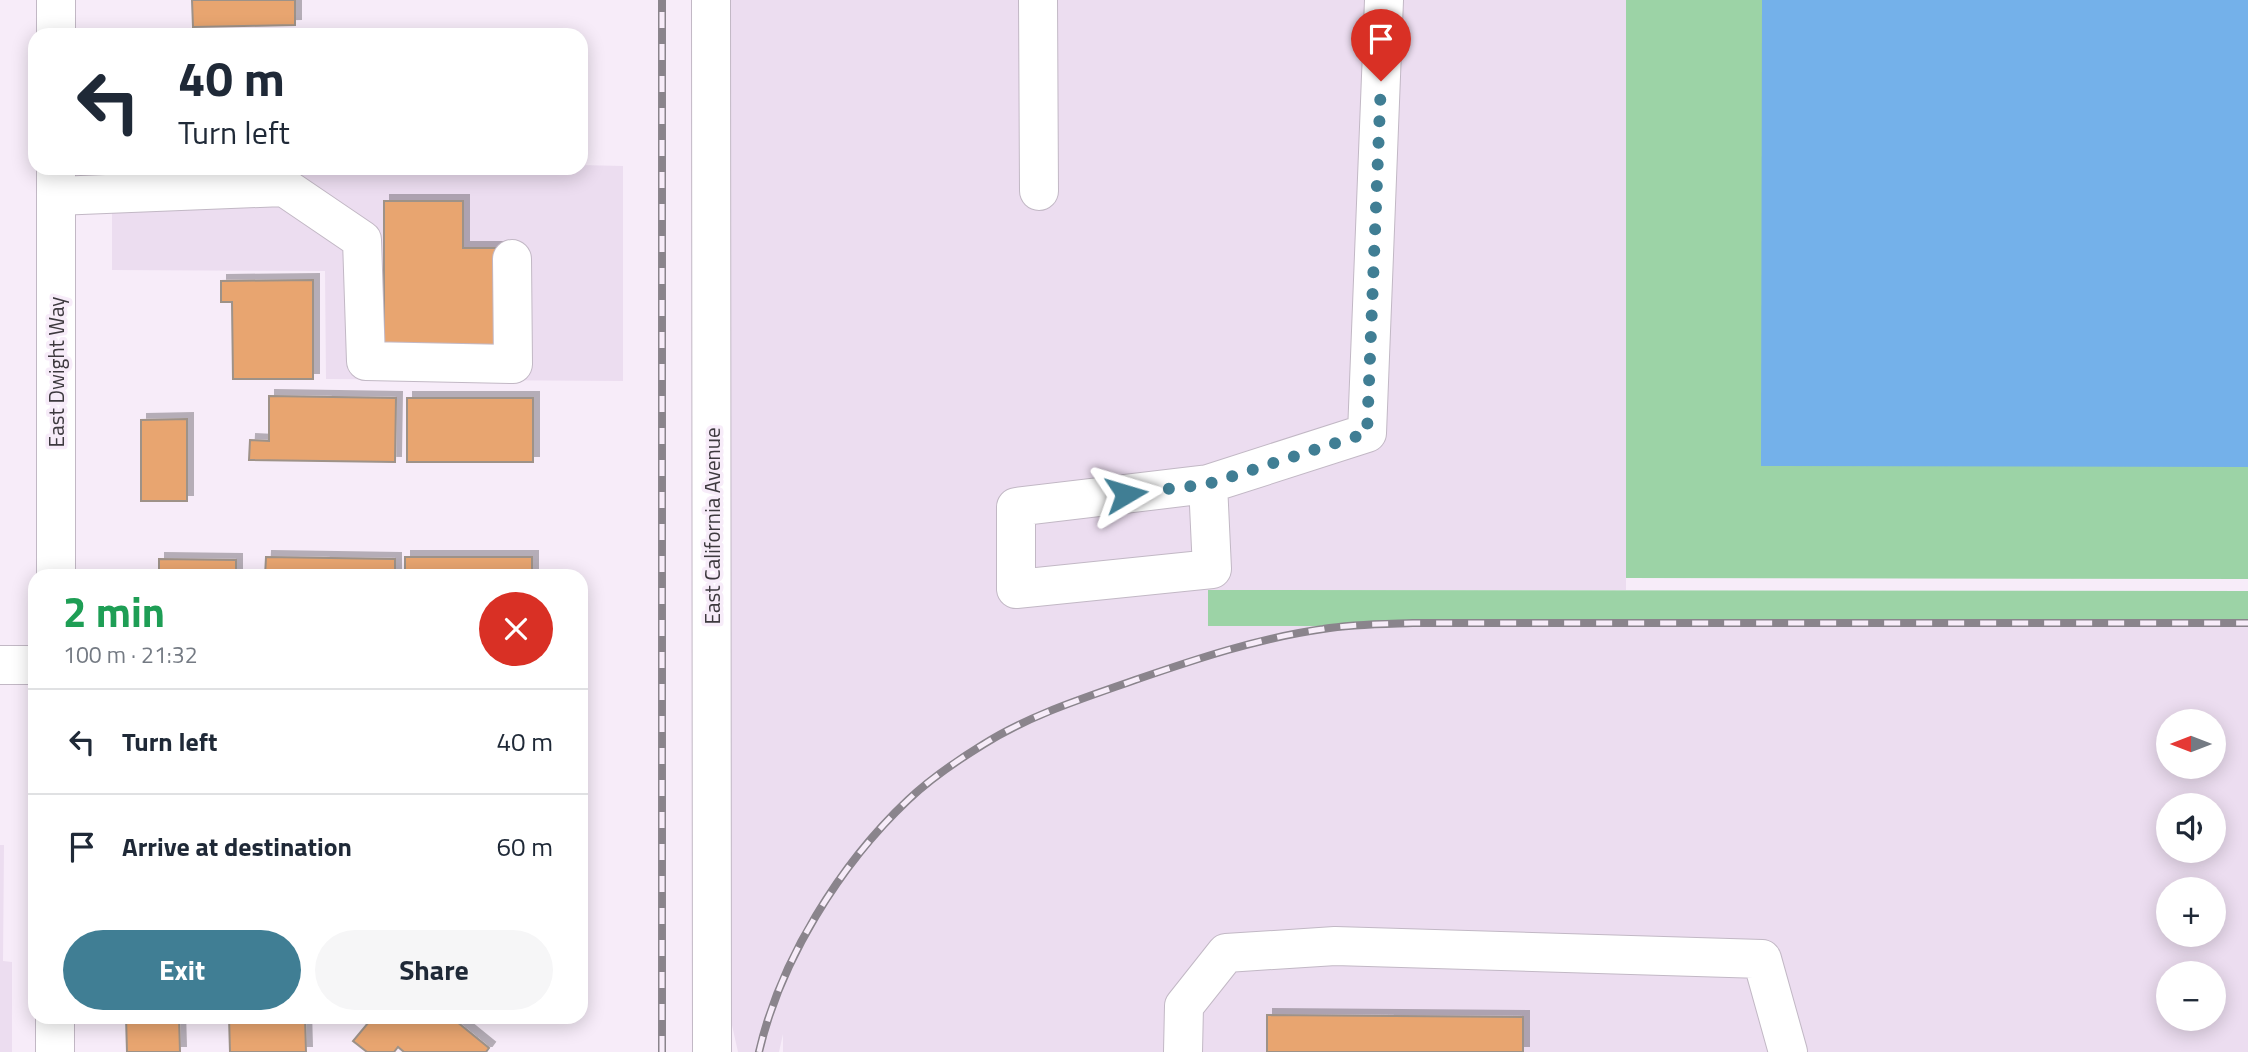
<!DOCTYPE html>
<html lang="en">
<head>
<meta charset="utf-8">
<style>
	body { margin:0; font-family:"Titillium Web",sans-serif; background:#f6f6f7; color:#1f2937; height:100vh; display:flex; flex-direction:column; font-size:26px; white-space:nowrap }
	* { box-sizing:border-box; margin:0 }
	p { font-size:23px; color:#747a83 }
	.icon { flex:none; width:38px; height:38px; fill:none; stroke:currentColor; stroke-width:2; stroke-linecap:round; stroke-linejoin:round }
	.map { position:relative; flex:1; overflow:hidden }
	.panel { position:absolute; left:28px; top:569px; width:560px; height:455px; display:flex; flex-direction:column; background:#fff; border-radius:21px; box-shadow:0 4px 18px #0003 }
	.panel>* { flex:none }
	.top-card { position:absolute; left:28px; top:28px; width:560px; height:147px; border-radius:21px; box-shadow:0 4px 18px #0003; background:#fff; color:#1f2937; overflow:hidden }
	.needle { width:46px; rotate:270deg }
	.fabs { position:absolute; left:2156px; top:709px; display:grid; gap:14px }
	.fabs a { display:grid; place-items:center; width:70px; height:70px; border-radius:50%; background:#fff; box-shadow:0 4px 18px #0003; font-size:35px }
	.pin { position:absolute; display:grid; place-items:center; width:60px; height:60px; color:#fff; margin:-72px -30px; border-radius:50% 50% 50% 0; rotate:-45deg; box-shadow:0 0 7px #0007 }
	.pin .icon { rotate:45deg }
	.me { position:absolute; width:77px; margin:-38px; rotate:83deg; stroke-linejoin:round; filter:drop-shadow(0 0 5px #0008) }
	.turn { display:flex; align-items:center; gap:24px; height:147px; padding:0 35px; font-size:32px }
	.turn .icon { width:91px; height:91px; stroke-width:2.5 }
	.turn b { display:block; font-size:49px; line-height:60px }
	.round { display:grid; place-items:center; flex:none; width:74px; height:74px; border-radius:37px; background:#f6f6f7 }
	.summary { display:flex; align-items:center; justify-content:space-between; height:119px; padding:0 35px }
	h1 { font-size:42px; font-weight:700; line-height:52px; color:#1e9e55 }
	.button { display:flex; gap:14px; margin-top:auto; padding:14px 35px }
	.button a { flex:1; height:80px; border-radius:42px; background:#407e94; color:#fff; font-size:28px; font-weight:700; line-height:80px; text-align:center }
	.button a+a { background:#f6f6f7; color:#1f2937 }
	ul { padding:0; list-style:none }
	li { display:flex; align-items:center; gap:21px; height:105px; padding:0 35px; border-top:2px solid #e0e1e3 }
	li div { flex:1 }
	li b { display:block; font-size:26px }
	li em { font-style:normal }
	.map>svg:first-child { display:block }
	.built { fill:#ecddf0; fill-rule:evenodd }
	.green { fill:#9cd3a6 }
	.water { fill:#74b1ea }
	.building { fill:#e8a570; stroke:#9e9288; stroke-width:2; filter:url(#shadow) }
	.lines { fill:none; stroke-linecap:round; stroke-linejoin:round }
	.minor-casing { stroke:#c2b8c5; stroke-width:40 }
	.minor { stroke:#fff; stroke-width:38 }
	.rail-casing { stroke:#8a848c; stroke-width:8 }
	.rail { stroke:#f7ecf9; stroke-width:5; stroke-dasharray:16; stroke-linecap:butt }
	.route { stroke:#407e94; stroke-width:12; stroke-dasharray:0 21.6 }
	.labels { text-anchor:middle; dominant-baseline:central; stroke-width:7; stroke-linejoin:round; paint-order:stroke }
	.street-label { font-size:21px; fill:#3d393e; stroke:#f7ecf9 }
</style>
</head>
<body>
<div class="map">
<svg width="2248" height="1052" viewBox="0 0 2248 1052">
	<defs>
		<filter id="shadow"><feDropShadow dx="6" dy="-6" stdDeviation="0" flood-color="#0004"/></filter>
	</defs>
	<rect width="100%" height="100%" fill="#f7ecf9"/>
	<!-- built -->
	<g class="built">
		<path d="M730 0H1626V590L1208 591 2248 626V1052H783V1034L779 1052H738L729 1012ZM2168 721H2214V766H2168ZM2168 805H2214V850H2168ZM2168 889H2214V934H2168ZM2168 973H2214V1018H2168Z"/>
		<path d="M581 165 623 166V381L326 379 325 271 112 270V168H581Z"/>
		<path d="M0 845H4L3 961 12 962V1052H0Z"/>
	</g>
	<!-- green -->
	<g class="green">
		<path d="M1626 0H2248V579L1626 578Z"/>
		<path d="M1208 590 2248 591V627L1208 626Z"/>
	</g>
	<!-- water -->
	<path class="water" d="M1762 0H2248V467L1761 466Z"/>
	<!-- building -->
	<g class="building">
		<path d="M192 0H295V25L193 27Z"/>
		<path d="M384 201H463V248H503V351L384 350Z"/>
		<path d="M313 280V379H233L232 302H221V281Z"/>
		<path d="M269 396 396 398 395 462 249 460 250 440 269 441Z"/>
		<rect x="407" y="398" width="126" height="64"/>
		<path d="M187 419V501H141V420Z"/>
		<path d="M266 557 395 559V576H265Z"/>
		<rect x="405" y="557" width="127" height="19"/>
		<path d="M159 559 236 560V576H159Z"/>
		<path d="M1267 1015 1523 1017V1052H1267Z"/>
		<path d="M126 1017H179L180 1052H127Z"/>
		<path d="M229 1017H305L306 1052H230Z"/>
		<path d="M373 1017H451L489 1048 486 1052H404L398 1047 394 1052H367L353 1041Z"/>
	</g>
	<g class="lines">
		<defs>
			<g id="minor">
				<path d="M711 0 712 1052"/>
				<path d="M1038 0 1039 191"/>
				<path d="M56 35V0"/>
				<path d="M56 196 284 187 362 240 366 361 513 364 512 259"/>
				<path d="M1208 484 1212 569 1016 589V507L1208 484 1367 433 1384 0"/>
				<path d="M56 576V168"/>
				<path d="M0 665H35"/>
				<path d="M55 1052V1017"/>
				<path d="M1183 1052 1184 1006 1226 953 1335 946 1762 959 1788 1052"/>
			</g>
		</defs>
		<!-- minor casing -->
		<use href="#minor" class="minor-casing"/>
		<!-- minor -->
		<use href="#minor" class="minor"/>
		<defs>
			<g id="rail">
				<path d="M662 1052V0"/>
				<path d="M759 1052C780 961 840 864 908 800 930 779 958 760 984 744 1030 715 1084 698 1135 680 1196 659 1259 638 1323 629 1353 624 1383 624 1413 623H2248"/>
			</g>
		</defs>
		<!-- rail casing -->
		<use href="#rail" class="rail-casing"/>
		<!-- rail -->
		<use href="#rail" class="rail"/>
	</g>
	<g class="lines">
		<!-- route -->
		<path class="route" d="M1126 494 1208 484 1367 433 1381 81"/>
	</g>
	<g class="labels">
		<!-- street labels -->
		<g class="street-label">
			<text transform="translate(56 372) rotate(-90)">East Dwight Way</text>
			<text transform="translate(712 526) rotate(-90)">East California Avenue</text>
		</g>
	</g>
</svg>
<div class="fabs">
<a><svg class="needle" viewBox="-14 -14 28 28"><path d="M0-13l5 13h-10z" fill="#e53935"/><path d="M0 13l5-13h-10z" fill="#747a83"/></svg></a>
<a><svg class="icon" aria-label="sound" viewBox="0 0 24 24"><path d="M4 9h4l5-4v14l-5-4H4zM17 9q2 3 0 6"/></svg></a>
<a>+</a>
<a>−</a>
</div>
<div class="pin" style="left:1381px;top:81px;background:#d93025"><svg class="icon" aria-label="arrive" viewBox="0 0 24 24"><path d="M6 21V4h12l-3 4 3 4H6"/></svg></div>
<svg class="me" style="left:1126px;top:494px" viewBox="-20 -20 40 40"><path d="M0-17L14 15 0 8-14 15z" fill="#407e94" stroke="#fff" stroke-width="4"/></svg>
<div class="top-card">
<div class="turn"><svg class="icon" aria-label="left" viewBox="0 0 24 24"><path d="M17 20v-9H6M10 6l-5 5 5 5"/></svg><div><b>40 m</b>Turn left</div></div>
</div>
<section class="panel">
<div class="summary"><div><h1>2 min</h1><p>100 m · 21:32</p></div><a class="round" style="background:#d93025;color:#fff"><svg class="icon" aria-label="close" viewBox="0 0 24 24"><path d="M6 6l12 12M18 6L6 18"/></svg></a></div>
<ul>
<li><svg class="icon" aria-label="left" viewBox="0 0 24 24"><path d="M17 20v-9H6M10 6l-5 5 5 5"/></svg><div><b>Turn left</b></div><em>40 m</em></li>
<li><svg class="icon" aria-label="arrive" viewBox="0 0 24 24"><path d="M6 21V4h12l-3 4 3 4H6"/></svg><div><b>Arrive at destination</b></div><em>60 m</em></li>
</ul>
<div class="button"><a>Exit</a><a>Share</a></div>
</section>
</div>
</body>
</html>
